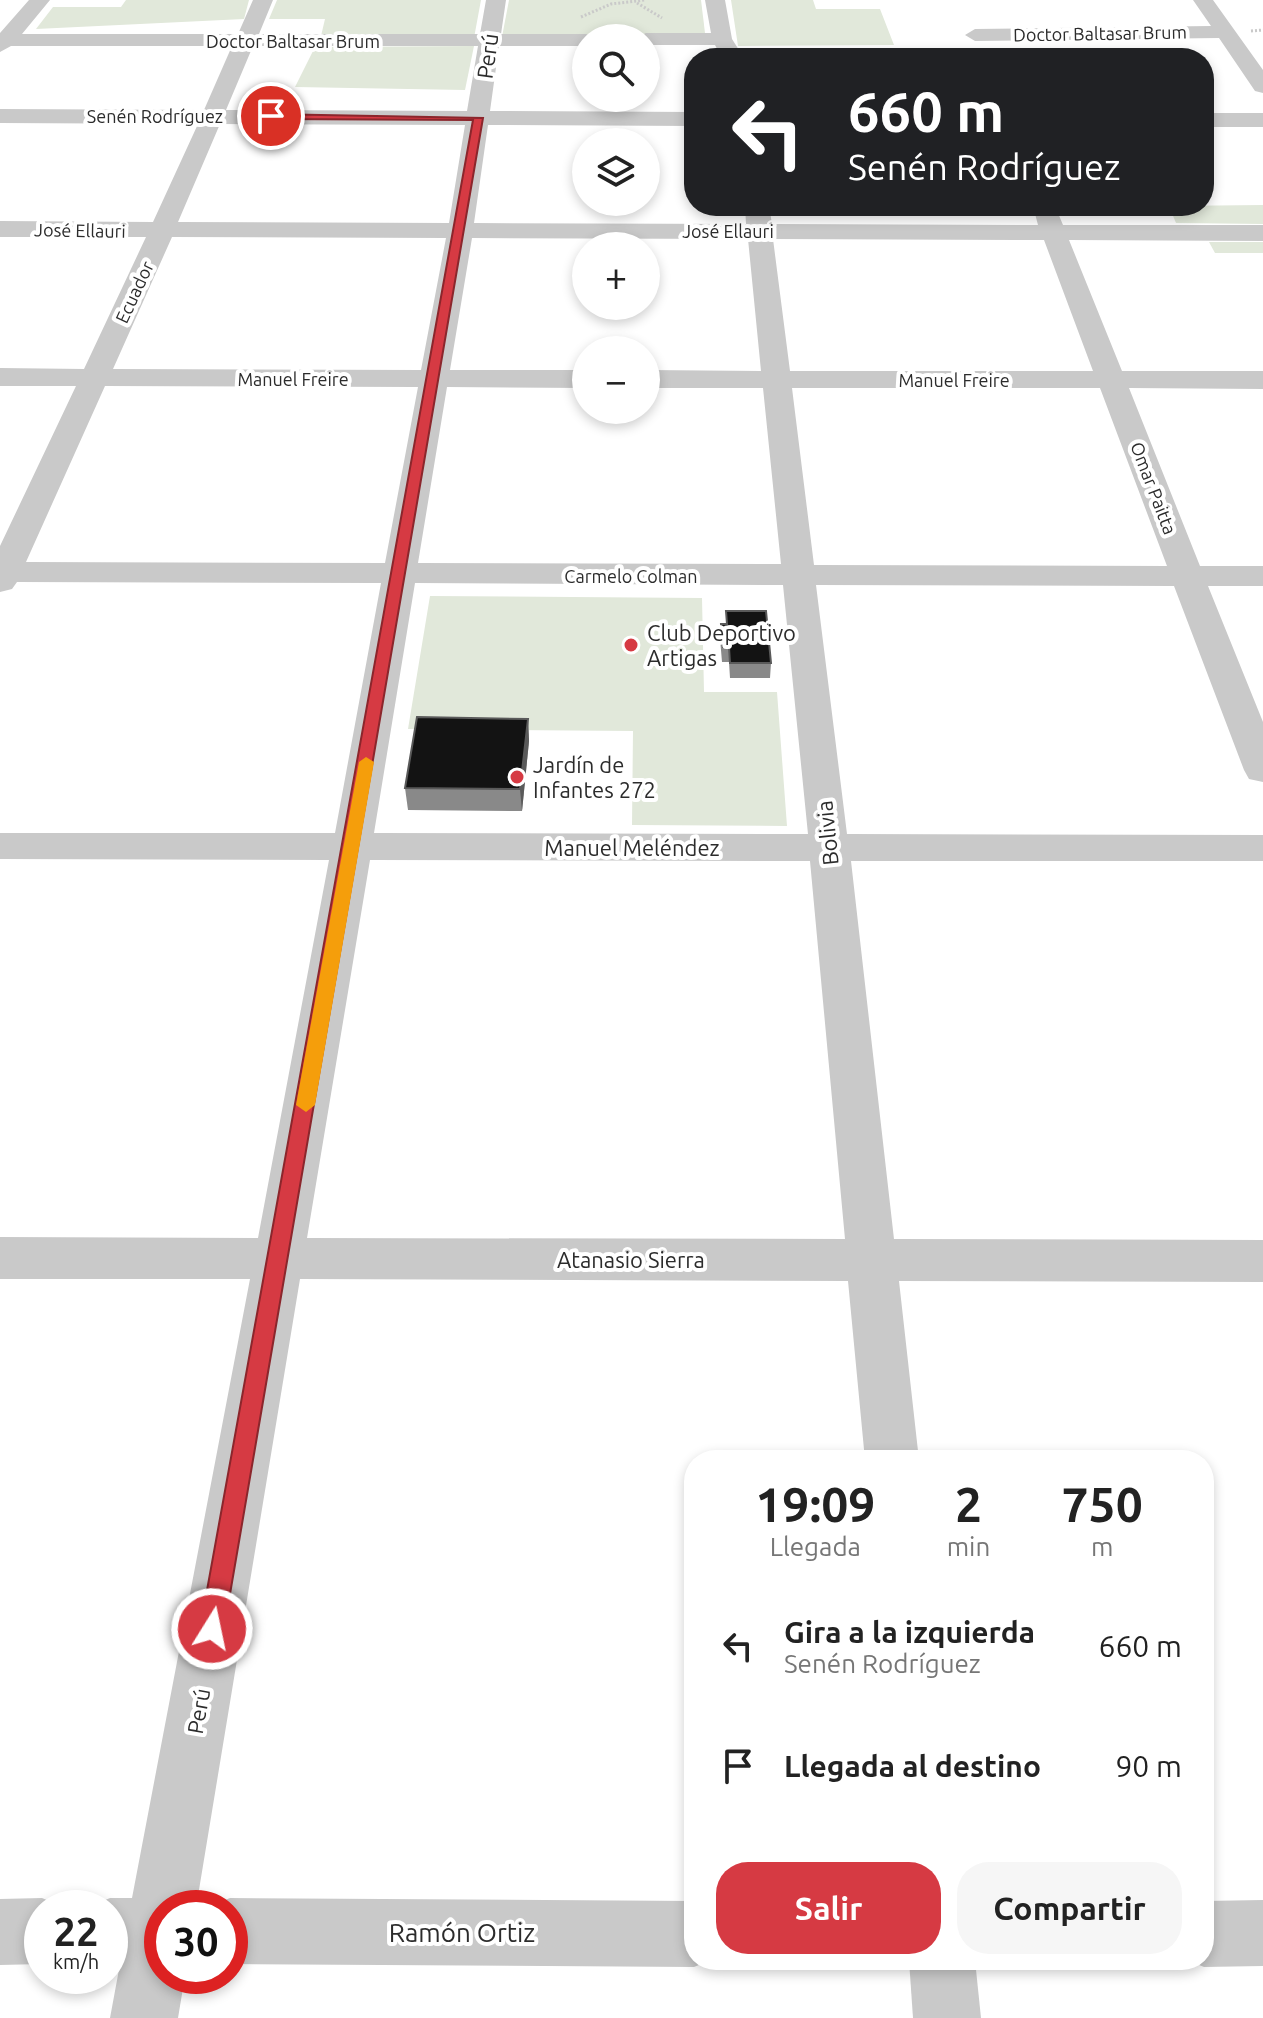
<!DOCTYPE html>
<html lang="es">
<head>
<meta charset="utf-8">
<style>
	body { margin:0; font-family:Ubuntu,sans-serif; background:#f6f6f6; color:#222; height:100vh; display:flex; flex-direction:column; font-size:30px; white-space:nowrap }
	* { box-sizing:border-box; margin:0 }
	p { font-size:26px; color:#767676 }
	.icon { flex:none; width:44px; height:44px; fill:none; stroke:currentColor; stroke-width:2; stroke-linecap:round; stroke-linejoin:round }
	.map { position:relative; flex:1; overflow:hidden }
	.details { position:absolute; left:684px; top:1450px; width:530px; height:520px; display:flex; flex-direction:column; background:#fff; border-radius:32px; box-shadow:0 4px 12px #0003 }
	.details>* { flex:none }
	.top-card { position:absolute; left:684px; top:48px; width:530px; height:168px; border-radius:32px; box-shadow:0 4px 12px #0003; background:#202124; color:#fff; overflow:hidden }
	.controls { position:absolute; left:572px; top:24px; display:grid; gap:16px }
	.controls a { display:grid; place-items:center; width:88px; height:88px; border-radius:50%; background:#fff; box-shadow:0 4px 12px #0003; font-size:40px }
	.speed { position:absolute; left:24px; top:1890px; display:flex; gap:16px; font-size:40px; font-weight:700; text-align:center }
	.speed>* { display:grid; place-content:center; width:104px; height:104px; border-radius:50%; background:#fff; box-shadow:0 4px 12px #0003; line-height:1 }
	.speed small { font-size:20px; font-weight:400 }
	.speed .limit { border:12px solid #d22; background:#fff; color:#111 }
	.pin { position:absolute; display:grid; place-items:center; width:68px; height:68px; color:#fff; margin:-34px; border:4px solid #fff; border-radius:50%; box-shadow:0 2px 8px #0007 }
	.me { position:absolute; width:88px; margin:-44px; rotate:10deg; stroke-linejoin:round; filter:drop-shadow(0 0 6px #0008) }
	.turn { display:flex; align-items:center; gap:28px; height:168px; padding:0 32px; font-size:36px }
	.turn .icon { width:104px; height:104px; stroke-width:2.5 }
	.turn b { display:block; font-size:56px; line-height:68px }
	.eta { display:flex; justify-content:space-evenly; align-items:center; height:136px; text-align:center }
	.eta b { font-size:48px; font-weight:700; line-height:56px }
	.primary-button { display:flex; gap:16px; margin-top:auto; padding:16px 32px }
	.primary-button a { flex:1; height:92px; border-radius:32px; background:#d63a43; color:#fff; font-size:32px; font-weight:700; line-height:92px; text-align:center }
	.primary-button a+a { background:#f6f6f6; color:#222 }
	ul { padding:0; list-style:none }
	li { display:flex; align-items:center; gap:24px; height:120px; padding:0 32px }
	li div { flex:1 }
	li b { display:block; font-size:30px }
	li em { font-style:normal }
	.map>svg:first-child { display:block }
	.green { fill:#e1e8da }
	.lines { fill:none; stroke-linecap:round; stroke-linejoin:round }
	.path { stroke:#c9c9c9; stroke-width:3; stroke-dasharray:2 2; stroke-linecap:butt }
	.minor { fill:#c9c9c9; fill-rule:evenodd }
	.wall { fill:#898989 }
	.shaded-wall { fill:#5a5a5a }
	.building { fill:#131313; stroke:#5a5a5a; stroke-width:2 }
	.route { fill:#d63a43; stroke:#8b262c; stroke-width:2 }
	.slow { fill:#f59e0b }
	.poi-dot { fill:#d63a43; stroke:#fff; stroke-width:3 }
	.labels { text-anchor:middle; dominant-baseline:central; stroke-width:8; stroke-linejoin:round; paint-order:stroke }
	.far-street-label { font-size:18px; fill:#2c2c2c; stroke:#fff }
	.street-label { font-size:22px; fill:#2c2c2c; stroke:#fff }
	.poi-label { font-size:22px; fill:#2c2c2c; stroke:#fff; text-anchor:start }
	.near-street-label { font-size:26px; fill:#2c2c2c; stroke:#fff }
</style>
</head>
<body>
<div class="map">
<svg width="1263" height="2018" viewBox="0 0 1263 2018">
	<rect width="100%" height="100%" fill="#fff"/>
	<!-- green -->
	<g class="green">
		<path d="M126 0H249L244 19 36 29 53 7H121Z"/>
		<path d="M277 0H481L474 38 321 36 325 19H269Z"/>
		<path d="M509 0H701L705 33 691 38 502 37Z"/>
		<path d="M731 0H813L816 9H880L894 45 738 46Z"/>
		<path d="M474 46 465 90 295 87 315 47Z"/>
		<path d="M1263 205V224L1176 223 1169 206Z"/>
		<path d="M1209 242H1263V253H1215Z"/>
		<path d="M430 596 702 598 704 692H777L787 826 632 825 633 731 408 729Z"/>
	</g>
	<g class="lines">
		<!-- path -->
		<g class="path">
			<path d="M637 3 662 18"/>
			<path d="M581 17 611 4 645 0"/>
			<path d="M1251 31 1263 30"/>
		</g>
		<!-- minor -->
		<g class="minor">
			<path d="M29 0H50L22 34H238L253 0H273L259 34H480L486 0H506L501 34H586L595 38H586V46H499L490 111 694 112V126L488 125 474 223 746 224 745 206H769L772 224 1038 225 1033 206H1055L1063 225H1263V241L1069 240 1122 371H1263V389L1129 388 1200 566H1263V586H1208L1263 722V782L1249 779 1244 770 1174 586 816 585 847 834 1263 835V861H851L894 1239 1263 1240V1282L899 1281 919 1460H865L848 1281 300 1279 196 1908H162V1976H185L178 2018H110L120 1964H110V1908H86L110 1898H132L250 1279H0V1237L258 1238 329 860 0 859V833H335L381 583 17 582 12 589 0 592V546L76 386H0V368L84 369 146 237H0V221L153 222 198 124 0 123V109L204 110 232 46H11L0 52V33ZM253 46H478L467 111 226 110ZM220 124 465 125 449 223 178 222ZM172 237 446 238 421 370 113 369ZM472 238 748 239 761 371 646 370V388H763L781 564 418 563 447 387 586 388V370H450ZM773 239 1044 240 1093 371H790ZM105 386 418 387 385 563 26 562ZM792 388H1100L1167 566 814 565ZM415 583 783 585 808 834 374 833ZM370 860 810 861 845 1239 307 1238Z"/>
			<path d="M705 0H725L732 39 744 58H722L715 45H646V38H636L646 33H711Z"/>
			<path d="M1193 0H1213L1263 70V93L1255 91 1219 38 975 41 965 35 975 29 1211 26Z"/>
			<rect x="1204" y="113" width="59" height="14"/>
			<path d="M42 1898 66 1908H42V1964L0 1965V1899Z"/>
			<path d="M230 1898 694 1901V1960H711L694 1967 230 1964V1908H206Z"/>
			<path d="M1263 1900V1966L1204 1967 1187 1960H1204V1901Z"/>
			<path d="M909 1960H975L981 2018H913Z"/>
		</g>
	</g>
	<!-- wall -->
	<g class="wall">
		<path d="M726 611 771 663 770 678H730L729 662H722L720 638 721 624H726Z"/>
		<path d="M528 719 529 741 522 811 408 810 405 788Z"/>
	</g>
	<!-- shaded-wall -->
	<path class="shaded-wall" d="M528 719 529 741 522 811 520 789Z"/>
	<!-- building -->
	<g class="building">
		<path d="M726 611H766L771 663H730L729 647H723L721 624H727Z"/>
		<path d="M417 717 528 719 520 789 405 788Z"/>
	</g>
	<!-- route -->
	<path class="route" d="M267 114 483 118 224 1629 221 1638 212 1641 204 1638 200 1629 473 120 271 119Z"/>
	<!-- slow -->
	<path class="slow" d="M366 757 374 762 315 1105 306 1112 296 1105 359 762Z"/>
	<!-- markers -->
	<g class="poi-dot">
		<circle cx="631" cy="645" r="8"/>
		<circle cx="517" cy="777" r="8"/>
	</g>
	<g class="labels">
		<!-- far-street labels -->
		<g class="far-street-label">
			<text transform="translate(1100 33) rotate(-1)">Doctor Baltasar Brum</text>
			<text x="293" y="41">Doctor Baltasar Brum</text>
			<text x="155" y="116">Senén Rodríguez</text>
			<text transform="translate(80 230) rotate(1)">José Ellauri</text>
			<text x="728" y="231">José Ellauri</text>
			<text transform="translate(134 292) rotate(-65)">Ecuador</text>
			<text x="293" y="379">Manuel Freire</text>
			<text x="954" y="380">Manuel Freire</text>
			<text transform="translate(1154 488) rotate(69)">Omar Paitta</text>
			<text x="631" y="576">Carmelo Colman</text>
		</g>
		<!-- street labels -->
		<g class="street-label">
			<text transform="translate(487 56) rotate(-82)">Perú</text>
			<text transform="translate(827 833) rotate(-96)">Bolivia</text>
			<text x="632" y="847">Manuel Meléndez</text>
			<text x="631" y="1259">Atanasio Sierra</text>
			<text transform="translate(198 1711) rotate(-80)">Perú</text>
		</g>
		<!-- poi labels -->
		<g class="poi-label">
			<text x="647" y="632">Club Deportivo<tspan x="647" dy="25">Artigas</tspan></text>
			<text x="533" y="764">Jardín de<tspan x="533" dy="25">Infantes 272</tspan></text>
		</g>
		<!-- near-street labels -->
		<g class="near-street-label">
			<text x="462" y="1932">Ramón Ortiz</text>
		</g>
	</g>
</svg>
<div class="controls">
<a><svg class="icon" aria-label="search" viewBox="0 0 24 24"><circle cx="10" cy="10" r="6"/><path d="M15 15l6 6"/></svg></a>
<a><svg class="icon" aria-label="layers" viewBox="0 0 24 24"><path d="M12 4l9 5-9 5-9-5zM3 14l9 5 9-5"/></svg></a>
<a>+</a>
<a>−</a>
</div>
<div class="speed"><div>22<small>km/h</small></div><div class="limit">30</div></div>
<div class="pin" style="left:271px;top:116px;background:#d93025"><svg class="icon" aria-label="arrive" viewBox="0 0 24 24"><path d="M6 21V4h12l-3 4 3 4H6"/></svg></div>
<svg class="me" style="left:212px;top:1629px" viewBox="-20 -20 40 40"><circle r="17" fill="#d63a43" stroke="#fff" stroke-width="3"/><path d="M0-11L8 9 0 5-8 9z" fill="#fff"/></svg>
<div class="top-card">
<div class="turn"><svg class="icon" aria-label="left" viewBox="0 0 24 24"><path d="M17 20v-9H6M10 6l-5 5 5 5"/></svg><div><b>660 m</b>Senén Rodríguez</div></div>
</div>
<section class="details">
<div class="eta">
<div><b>19:09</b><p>Llegada</p></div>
<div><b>2</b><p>min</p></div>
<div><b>750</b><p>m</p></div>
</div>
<ul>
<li><svg class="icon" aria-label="left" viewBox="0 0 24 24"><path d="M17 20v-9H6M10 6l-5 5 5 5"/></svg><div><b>Gira a la izquierda</b><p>Senén Rodríguez</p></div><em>660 m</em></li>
<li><svg class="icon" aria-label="arrive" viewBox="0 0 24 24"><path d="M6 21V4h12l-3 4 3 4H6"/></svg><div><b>Llegada al destino</b></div><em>90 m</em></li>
</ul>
<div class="primary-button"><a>Salir</a><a>Compartir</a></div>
</section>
</div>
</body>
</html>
